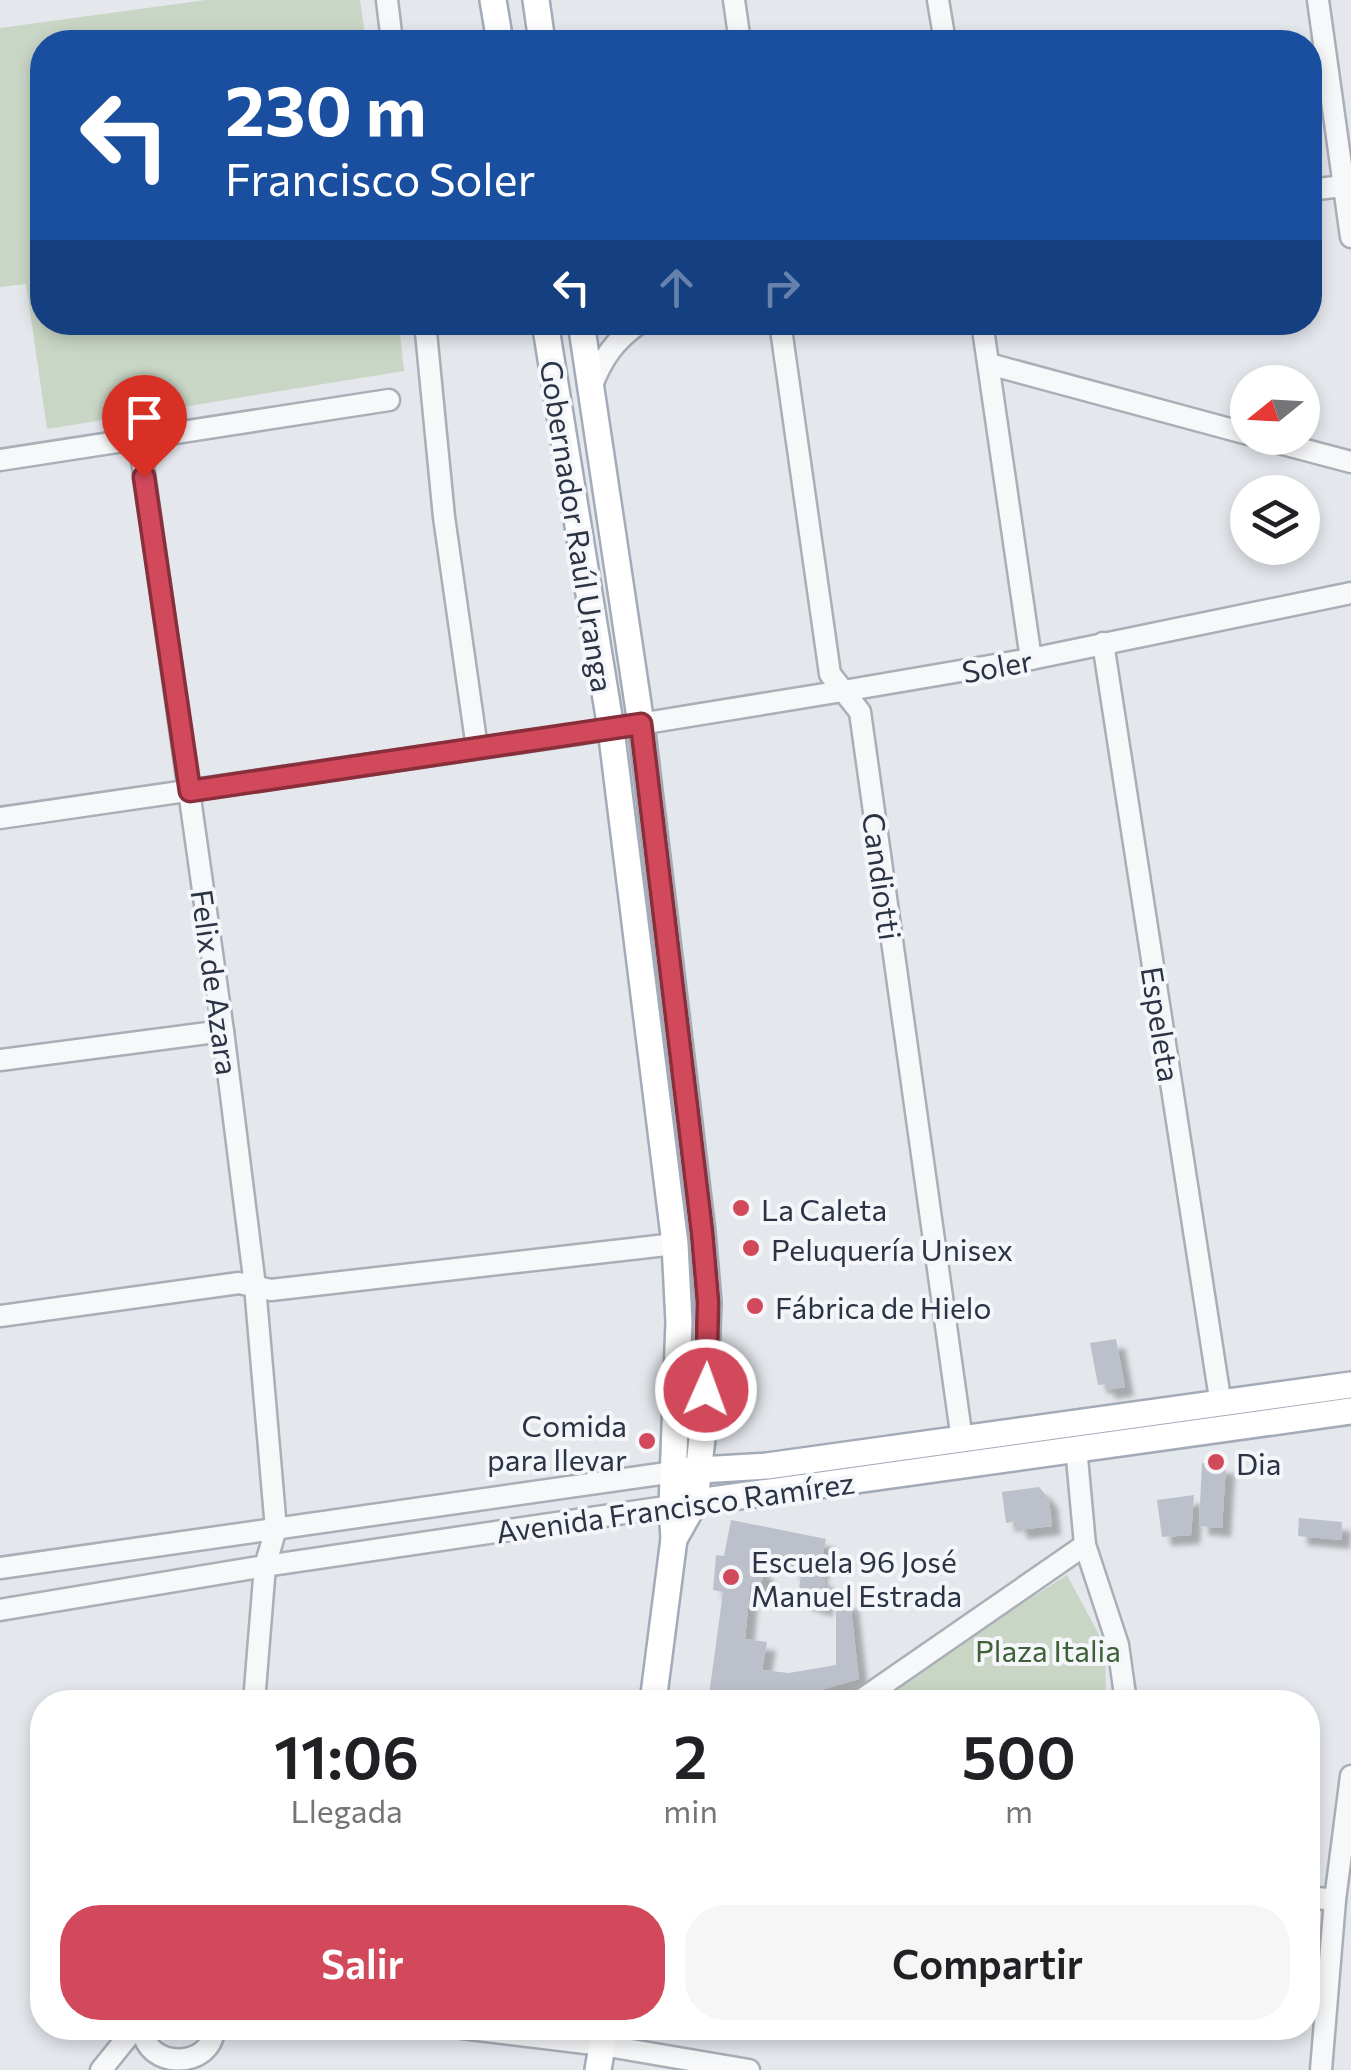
<!DOCTYPE html>
<html lang="es">
<head>
<meta charset="utf-8">
<style>
	body { margin:0; font-family:Commissioner,sans-serif; background:#f6f6f6; color:#202124; height:100vh; display:flex; flex-direction:column; font-size:38px; white-space:nowrap }
	* { box-sizing:border-box; margin:0 }
	p { font-size:32px; color:#757577 }
	.icon { flex:none; width:55px; height:55px; fill:none; stroke:currentColor; stroke-width:2; stroke-linecap:round; stroke-linejoin:round }
	.map { position:relative; flex:1; overflow:hidden }
	.side { position:absolute; left:30px; top:1690px; width:1290px; height:350px; display:flex; flex-direction:column; background:#fff; border-radius:40px; box-shadow:0 5px 15px #0003 }
	.side>* { flex:none }
	.top-card { position:absolute; left:30px; top:30px; width:1292px; height:305px; border-radius:40px; box-shadow:0 5px 15px #0003; background:#1a4fa0; color:#fff; overflow:hidden }
	.needle { width:65px; rotate:252deg }
	.buttons { position:absolute; left:1230px; top:365px; display:grid; gap:20px }
	.buttons a { display:grid; place-items:center; width:90px; height:90px; border-radius:50%; background:#fff; box-shadow:0 5px 15px #0003; font-size:50px }
	.pin { position:absolute; display:grid; place-items:center; width:85px; height:85px; color:#fff; margin:-102px -42px; border-radius:50% 50% 50% 0; rotate:-45deg; box-shadow:0 0 10px #0007 }
	.pin .icon { rotate:45deg }
	.me { position:absolute; width:110px; margin:-55px; rotate:2deg; stroke-linejoin:round; filter:drop-shadow(0 0 8px #0008) }
	.turn { display:flex; align-items:center; gap:35px; height:210px; padding:0 30px; font-size:45px }
	.turn .icon { width:130px; height:130px; stroke-width:2.5 }
	.turn b { display:block; font-size:70px; line-height:85px }
	.lanes { display:flex; align-items:center; height:95px; padding:0 30px; background:#0003; justify-content:center; gap:50px; direction:ltr }
	.lanes .off { opacity:.35 }
	.eta { display:flex; justify-content:space-evenly; align-items:center; height:170px; text-align:center }
	.eta b { font-size:60px; font-weight:600; line-height:70px }
	.action { display:flex; gap:20px; margin-top:auto; padding:20px 30px }
	.action a { flex:1; height:115px; border-radius:40px; background:#d1495b; color:#fff; font-size:40px; font-weight:600; line-height:115px; text-align:center }
	.action a+a { background:#f6f6f6; color:#202124 }
	.map>svg:first-child { display:block }
	.green { fill:#c9d6c5 }
	.building { fill:#bbc0ca; filter:url(#shadow) }
	.lines { fill:none; stroke-linecap:round; stroke-linejoin:round }
	.minor-casing { stroke:#a9aeb7; stroke-width:25 }
	.major-casing { stroke:#a3abb8; stroke-width:30 }
	.minor { stroke:#f7f8fa; stroke-width:20 }
	.major { stroke:#fff; stroke-width:25 }
	.route-casing { stroke:#882f3b; stroke-width:25 }
	.route { stroke:#d1495b; stroke-width:18 }
	.poi-dot { fill:#d1495b; stroke:#f4f6f9; stroke-width:4 }
	.labels { text-anchor:middle; dominant-baseline:central; stroke-width:8; stroke-linejoin:round; paint-order:stroke }
	.street-label { font-size:30px; fill:#2b3445; stroke:#f4f6f9 }
	.poi-label { font-size:30px; fill:#2b3445; stroke:#f4f6f9; text-anchor:start }
	.park-label { font-size:30px; fill:#3f6138; stroke:#f4f6f9 }
</style>
</head>
<body>
<div class="map">
<svg width="1351" height="2070" viewBox="0 0 1351 2070">
	<defs>
		<filter id="shadow"><feDropShadow dx="9" dy="9" stdDeviation="2.5" flood-color="#0004"/></filter>
	</defs>
	<rect width="100%" height="100%" fill="#e4e7ec"/>
	<!-- green -->
	<g class="green">
		<path d="M206 0H360L366 42H42V322L399 323 404 371 47 429 26 284 0 287V28Z"/>
		<path d="M1067 1575 1105 1646 1106 1702H868Z"/>
	</g>
	<!-- building -->
	<g class="building">
		<path d="M1116 1339 1125 1387 1106 1390 1105 1384 1098 1385 1090 1343Z"/>
		<path d="M1202 1463 1226 1465 1222 1528 1199 1526Z"/>
		<path d="M1039 1487 1049 1499 1052 1526 1018 1530 1016 1521 1006 1523 1002 1492Z"/>
		<path d="M1194 1495 1191 1535 1162 1537 1157 1500Z"/>
		<path d="M1299 1518 1342 1522 1341 1540 1298 1536Z"/>
		<path d="M731 1520 826 1539 818 1577 825 1579 824 1608 798 1599 801 1573 791 1572 793 1559 757 1552 756 1562 765 1573 760 1584 750 1587 745 1639 767 1642 762 1670 789 1673 836 1665V1599L850 1601 859 1679 785 1700 709 1695 723 1592 713 1590 716 1555 724 1556Z"/>
	</g>
	<g class="lines">
		<defs>
			<g id="minor">
				<path d="M387 0 392 42"/>
				<path d="M734 0 740 42"/>
				<path d="M938 0 945 42"/>
				<path d="M1318 0 1351 237"/>
				<path d="M1310 190 1351 185"/>
				<path d="M425 322 444 517 477 748"/>
				<path d="M780 322 830 674 860 712 962 1440"/>
				<path d="M982 322 1031 659"/>
				<path d="M989 364 1248 434"/>
				<path d="M591 388C602 358 615 340 641 322"/>
				<path d="M139 438 223 1031 255 1286 276 1529 265 1566 254 1702"/>
				<path d="M1260 438 1351 462"/>
				<path d="M0 460 389 400"/>
				<path d="M1103 643 1221 1405"/>
				<path d="M0 818 578 734 855 689 1031 659 1351 593"/>
				<path d="M0 1060 223 1031"/>
				<path d="M0 1316 239 1283 271 1290 675 1244"/>
				<path d="M1076 1447 1085 1545 1118 1645 1126 1702"/>
				<path d="M0 1568 674 1472"/>
				<path d="M0 1610 265 1566 672 1506"/>
				<path d="M858 1702 1085 1545"/>
				<path d="M1308 1897 1335 1900"/>
				<path d="M143 2028C144 2070 213 2070 214 2028"/>
				<path d="M462 2028 602 2045 749 2070"/>
				<path d="M101 2070 135 2028"/>
				<path d="M1321 2070 1335 1900 1351 1776"/>
			</g>
			<g id="major">
				<path d="M493 0 500 42"/>
				<path d="M536 0 542 42"/>
				<path d="M545 322 611 729 675 1244 679 1322 672 1506 674 1539 653 1702"/>
				<path d="M581 322 641 724 702 1232 708 1302 704 1420 695 1502 674 1539"/>
				<path d="M682 1471 767 1466 1351 1385"/>
				<path d="M683 1504 1351 1411"/>
				<path d="M598 2070 605 2028"/>
			</g>
		</defs>
		<!-- minor casing -->
		<use href="#minor" class="minor-casing"/>
		<!-- major casing -->
		<use href="#major" class="major-casing"/>
		<!-- minor -->
		<use href="#minor" class="minor"/>
		<!-- major -->
		<use href="#major" class="major"/>
	</g>
	<g class="lines">
		<defs>
			<path id="route" d="M144 477 190 791 641 724 702 1232 708 1302 706 1390"/>
		</defs>
		<!-- route casing -->
		<use href="#route" class="route-casing"/>
		<!-- route -->
		<use href="#route" class="route"/>
	</g>
	<!-- markers -->
	<g class="poi-dot">
		<circle cx="741" cy="1208" r="10"/>
		<circle cx="751" cy="1248" r="10"/>
		<circle cx="755" cy="1306" r="10"/>
		<circle cx="647" cy="1441" r="10"/>
		<circle cx="1216" cy="1462" r="10"/>
		<circle cx="731" cy="1577" r="10"/>
	</g>
	<g class="labels">
		<!-- street labels -->
		<g class="street-label">
			<text transform="translate(578 526) rotate(81)">Gobernador Raúl Uranga</text>
			<text transform="translate(997 665) rotate(-10)">Soler</text>
			<text transform="translate(883 876) rotate(82)">Candiotti</text>
			<text transform="translate(216 982) rotate(82)">Felix de Azara</text>
			<text transform="translate(1162 1024) rotate(81)">Espeleta</text>
			<text transform="translate(675 1506) rotate(-8)">Avenida Francisco Ramírez</text>
		</g>
		<!-- poi labels -->
		<g class="poi-label">
			<text x="761" y="1208">La Caleta</text>
			<text x="771" y="1248">Peluquería Unisex</text>
			<text x="775" y="1306">Fábrica de Hielo</text>
			<text x="627" y="1424" text-anchor="end">Comida<tspan x="627" dy="34">para llevar</tspan></text>
			<text x="1236" y="1462">Dia</text>
			<text x="751" y="1560">Escuela 96 José<tspan x="751" dy="34">Manuel Estrada</tspan></text>
		</g>
		<!-- park labels -->
		<g class="park-label">
			<text x="1048" y="1649">Plaza Italia</text>
		</g>
	</g>
</svg>
<div class="buttons">
<a><svg class="needle" viewBox="-14 -14 28 28"><path d="M0-13l5 13h-10z" fill="#e53935"/><path d="M0 13l5-13h-10z" fill="#757577"/></svg></a>
<a><svg class="icon" aria-label="layers" viewBox="0 0 24 24"><path d="M12 4l9 5-9 5-9-5zM3 14l9 5 9-5"/></svg></a>
</div>
<div class="pin" style="left:144px;top:477px;background:#d93025"><svg class="icon" aria-label="arrive" viewBox="0 0 24 24"><path d="M6 21V4h12l-3 4 3 4H6"/></svg></div>
<svg class="me" style="left:706px;top:1390px" viewBox="-20 -20 40 40"><circle r="17" fill="#d1495b" stroke="#fff" stroke-width="3"/><path d="M0-11L8 9 0 5-8 9z" fill="#fff"/></svg>
<div class="top-card">
<div class="turn"><svg class="icon" aria-label="left" viewBox="0 0 24 24"><path d="M17 20v-9H6M10 6l-5 5 5 5"/></svg><div><b>230 m</b>Francisco Soler</div></div>
<div class="lanes"><svg class="icon" aria-label="left" viewBox="0 0 24 24"><path d="M17 20v-9H6M10 6l-5 5 5 5"/></svg><svg class="icon off" aria-label="ahead" viewBox="0 0 24 24"><path d="M12 20V5M6 11l6-6 6 6"/></svg><svg class="icon off" aria-label="right" viewBox="0 0 24 24"><path d="M7 20v-9h11M14 6l5 5-5 5"/></svg></div>
</div>
<section class="side">
<div class="eta">
<div><b>11:06</b><p>Llegada</p></div>
<div><b>2</b><p>min</p></div>
<div><b>500</b><p>m</p></div>
</div>
<div class="action"><a>Salir</a><a>Compartir</a></div>
</section>
</div>
</body>
</html>
